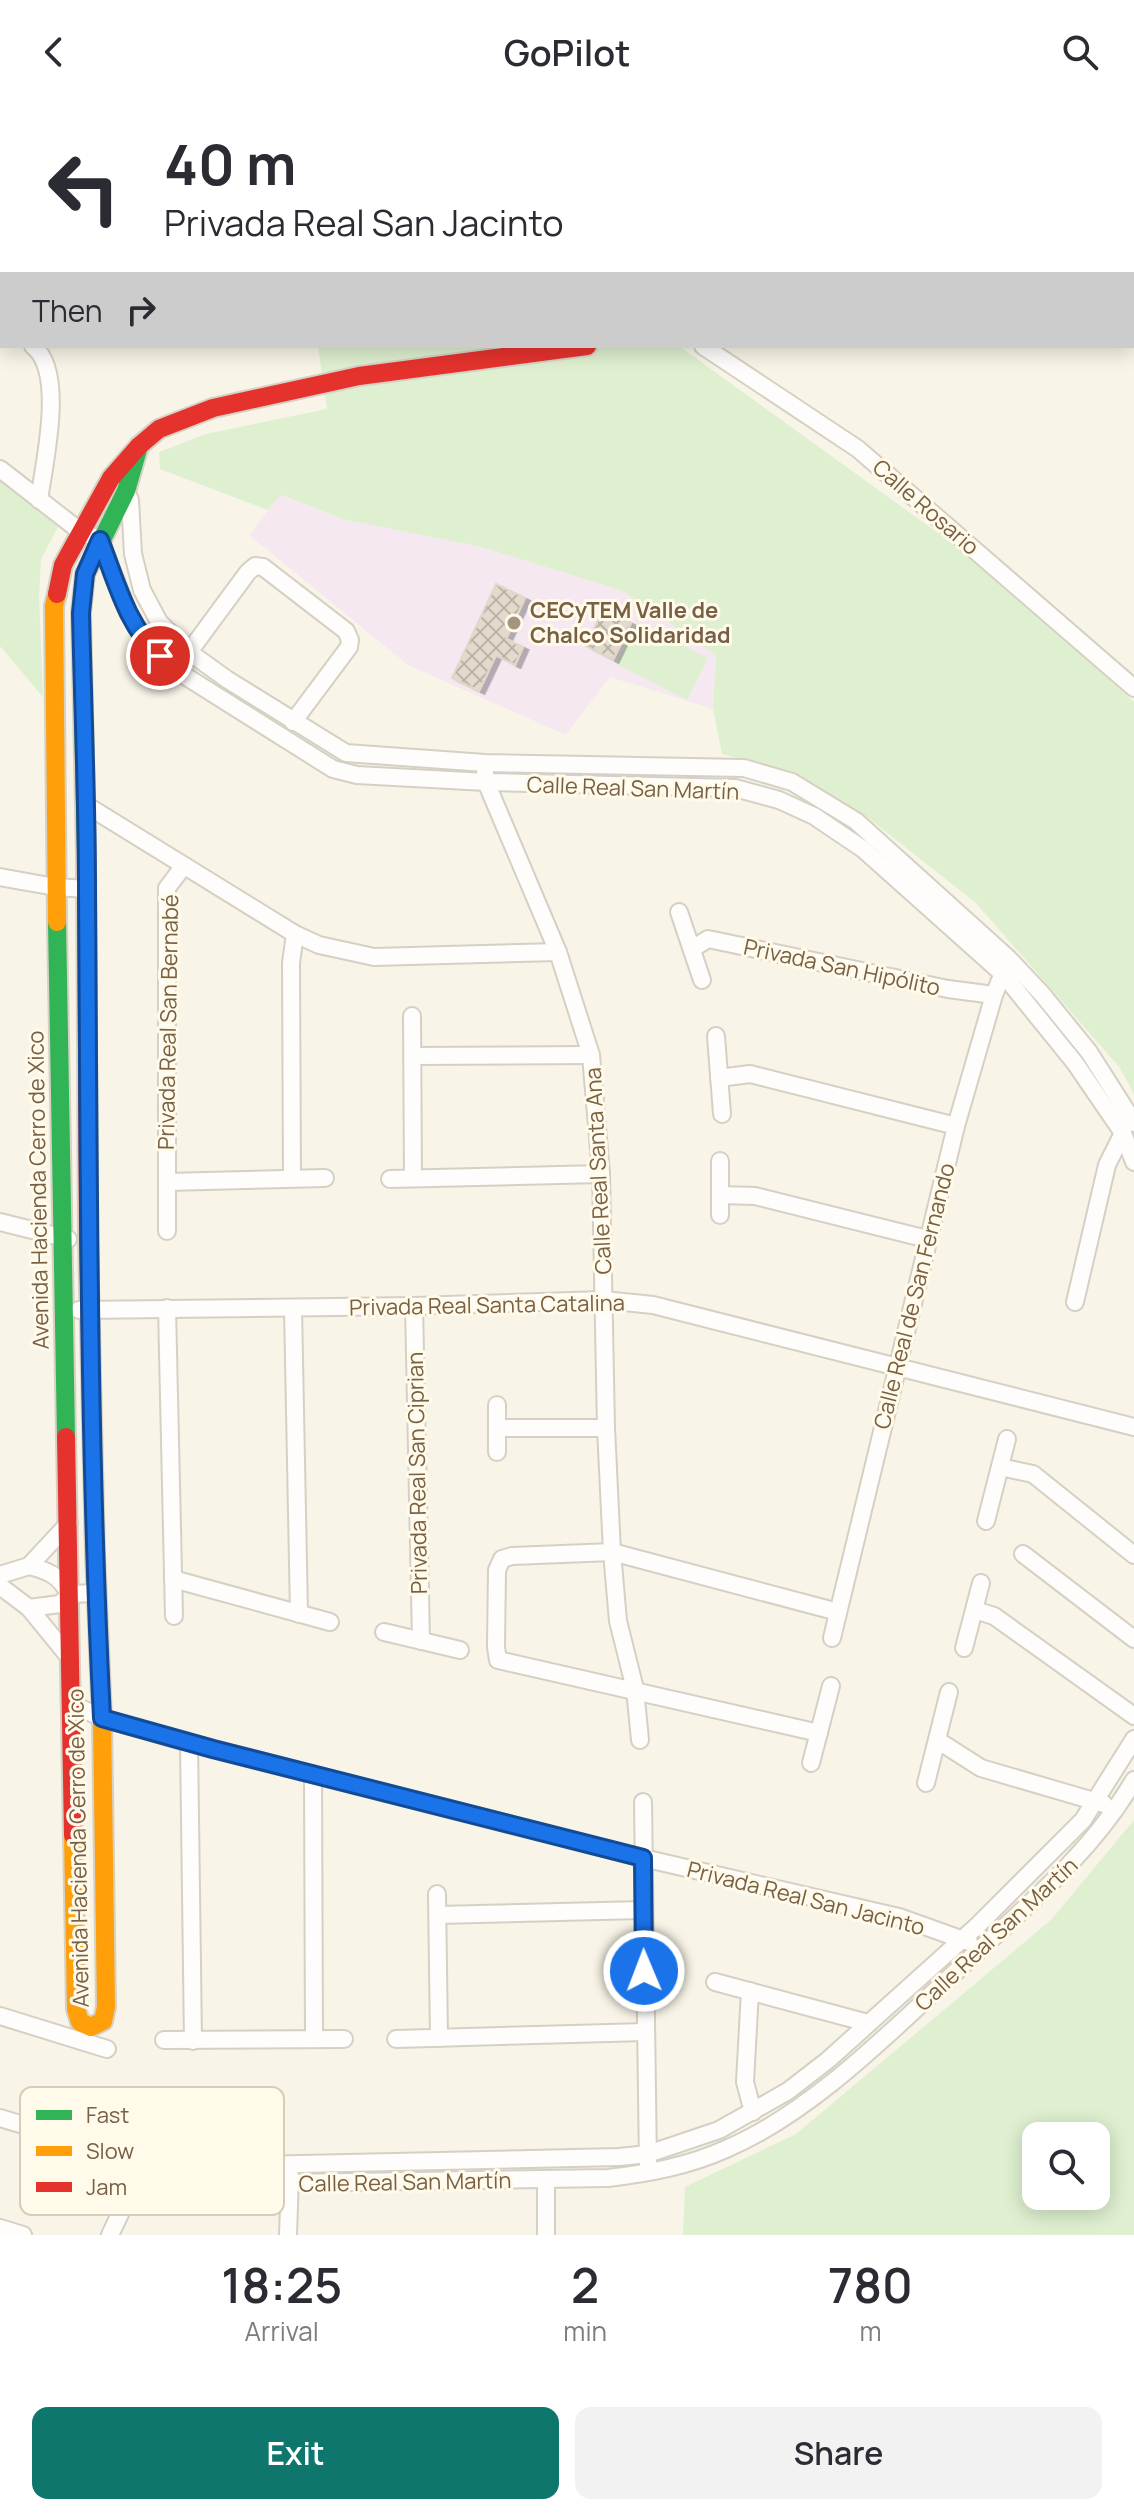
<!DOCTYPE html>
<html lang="en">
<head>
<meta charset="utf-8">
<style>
	body { margin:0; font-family:Manrope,sans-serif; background:#f2f2f3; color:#2b2b33; height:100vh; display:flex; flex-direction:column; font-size:30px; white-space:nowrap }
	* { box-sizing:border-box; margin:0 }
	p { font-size:26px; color:#7c7c81 }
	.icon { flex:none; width:44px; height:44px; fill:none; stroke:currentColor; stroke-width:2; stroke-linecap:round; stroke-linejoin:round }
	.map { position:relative; height:2131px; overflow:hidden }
	.drawer { display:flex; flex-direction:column; background:#fff; flex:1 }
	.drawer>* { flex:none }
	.top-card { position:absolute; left:0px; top:0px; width:1134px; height:244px; box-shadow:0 4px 20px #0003; background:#fff; color:#2b2b33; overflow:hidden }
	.buttons { position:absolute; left:1022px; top:2018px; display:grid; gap:16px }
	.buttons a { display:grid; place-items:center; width:88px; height:88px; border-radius:16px; background:#fff; box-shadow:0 4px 20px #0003; font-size:40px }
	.pin { position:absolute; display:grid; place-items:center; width:68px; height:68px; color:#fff; margin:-34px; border:4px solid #fff; border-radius:50%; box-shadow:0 2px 8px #0007 }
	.me { position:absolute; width:88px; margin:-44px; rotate:359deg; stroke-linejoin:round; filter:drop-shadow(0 0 6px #0008) }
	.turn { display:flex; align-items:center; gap:28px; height:168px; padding:0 32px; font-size:36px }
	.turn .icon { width:104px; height:104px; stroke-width:2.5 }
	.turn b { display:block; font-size:56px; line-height:68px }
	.then { display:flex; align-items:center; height:76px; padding:0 32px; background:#0003; gap:16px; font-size:30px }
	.eta { display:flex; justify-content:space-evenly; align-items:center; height:136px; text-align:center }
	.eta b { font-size:48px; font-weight:600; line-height:56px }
	.cta { display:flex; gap:16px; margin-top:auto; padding:16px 32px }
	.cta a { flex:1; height:92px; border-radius:16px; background:#0f766e; color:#fff; font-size:32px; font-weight:600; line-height:92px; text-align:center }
	.cta a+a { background:#f2f2f3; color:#2b2b33 }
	header { display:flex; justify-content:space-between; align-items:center; height:104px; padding:0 32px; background:#fff; font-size:36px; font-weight:600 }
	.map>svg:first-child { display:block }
	.education { fill:#f6e8f1 }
	.green { fill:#def0d0; fill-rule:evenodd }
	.building { fill:url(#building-cross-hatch); stroke:#e1d8c9; stroke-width:2; filter:url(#shadow) }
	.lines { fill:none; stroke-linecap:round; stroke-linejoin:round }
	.street-casing { stroke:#d6d0c4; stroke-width:20 }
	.fast-casing { stroke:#d7d1c5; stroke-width:22 }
	.slow-casing { stroke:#d7d1c5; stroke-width:22 }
	.jam-casing { stroke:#d7d1c5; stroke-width:22 }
	.street { stroke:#fefdfb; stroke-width:16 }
	.fast { stroke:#30b455; stroke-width:18 }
	.slow { stroke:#ff9f0a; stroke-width:18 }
	.jam { stroke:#e5322d; stroke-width:18 }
	.route-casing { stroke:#114b97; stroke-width:20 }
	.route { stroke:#1a73e8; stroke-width:14 }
	.poi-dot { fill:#a5947e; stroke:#fffae9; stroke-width:3 }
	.labels { text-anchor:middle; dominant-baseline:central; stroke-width:6; stroke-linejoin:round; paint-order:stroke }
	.street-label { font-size:22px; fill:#786045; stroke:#fffae9 }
	.poi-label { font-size:22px; font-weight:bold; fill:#786045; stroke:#fffae9; text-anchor:start }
	.key { fill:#fffae9; stroke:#d6ccb8; stroke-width:2 }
	.key-label { font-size:22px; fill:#786045 }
</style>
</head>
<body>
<header><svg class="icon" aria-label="back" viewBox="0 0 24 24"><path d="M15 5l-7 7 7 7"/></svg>GoPilot<svg class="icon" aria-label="search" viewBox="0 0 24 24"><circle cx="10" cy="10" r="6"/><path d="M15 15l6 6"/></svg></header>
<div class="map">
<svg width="1134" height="2131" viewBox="0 0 1134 2131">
	<defs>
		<pattern id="building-cross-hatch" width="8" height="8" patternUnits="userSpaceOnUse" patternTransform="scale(2)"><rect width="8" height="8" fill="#e2dacc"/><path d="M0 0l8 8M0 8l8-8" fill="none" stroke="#bcb4a7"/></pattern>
		<filter id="shadow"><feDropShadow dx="5.5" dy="3" stdDeviation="0" flood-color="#0004"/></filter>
	</defs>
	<rect width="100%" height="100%" fill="#f8f4e7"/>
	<!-- education -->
	<path class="education" d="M280 391 343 415 481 443 623 487 716 551 713 605 610 573 566 631 408 561 249 431Z"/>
	<!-- green -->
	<g class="green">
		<path d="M0 0H258L259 2H2V138Z"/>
		<path d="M318 242H679L981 460 1134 598V990L1120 964 976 799 867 713 795 669 722 650 713 605 716 551 623 487 481 443 343 415 281 391 268 406 160 365 159 348 206 330 327 305Z"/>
		<path d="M0 375 58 423 41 455 39 492 43 593 0 542Z"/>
		<path d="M637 518 708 554 687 596 616 560Z"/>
		<path d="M1134 1716V2131H683L685 2083 796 2030 1051 1816ZM1036 2032H1096V2092H1036Z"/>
	</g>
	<!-- building -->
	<g class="building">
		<path d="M496 480 525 494 506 535 523 543 515 561 496 551 479 587 452 574Z"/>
		<path d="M603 505 631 519 613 556 586 542Z"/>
	</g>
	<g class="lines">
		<defs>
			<g id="street">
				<path d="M272 0 273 2"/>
				<path d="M0 217 2 218"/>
				<path d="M33 242C66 268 44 359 39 396"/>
				<path d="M703 242 858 345 1134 584"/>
				<path d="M0 365 80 427 100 436 128 508 146 539 174 565 333 665 357 671 486 678 735 684 779 696 814 712 863 745 1003 870 1075 959 1123 1029 1134 1058"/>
				<path d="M126 387 130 396 133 450 142 486 159 518 189 548 228 576 346 649 485 659 744 664 792 678 856 717 1009 855 1042 890 1089 948 1134 1019"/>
				<path d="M189 548 248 468 255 462 263 463 346 527 350 536 349 543 293 618"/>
				<path d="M485 669 486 678 558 848 591 951 601 1070 606 1324 612 1448 618 1517 635 1585 640 1636"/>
				<path d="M86 701 295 830 319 841 374 853 558 848"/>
				<path d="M0 773 55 783 87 785"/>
				<path d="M679 808 702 876"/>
				<path d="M692 845 708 835 948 885 994 891"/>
				<path d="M412 912 413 1074"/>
				<path d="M716 932 722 1010"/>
				<path d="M413 952 591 951"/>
				<path d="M719 974 750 970 956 1022"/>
				<path d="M292 1074 291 859 295 830"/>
				<path d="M390 1075 601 1070"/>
				<path d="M167 1078 325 1074"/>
				<path d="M721 1091 755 1092 927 1135"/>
				<path d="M720 1111V1057"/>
				<path d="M0 1118 68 1135"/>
				<path d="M167 1127V784L183 763"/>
				<path d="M1075 1198 1107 1061 1123 1029"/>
				<path d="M414 1202 421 1537"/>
				<path d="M167 1204 174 1512"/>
				<path d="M293 1204 299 1510"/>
				<path d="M79 1206 414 1202 604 1196 653 1201 1134 1323"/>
				<path d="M497 1301V1348"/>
				<path d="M497 1324H606"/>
				<path d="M1000 1363 1033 1370 1134 1451"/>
				<path d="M986 1417 1007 1335"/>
				<path d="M1023 1450 1134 1535"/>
				<path d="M29 1462C49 1467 58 1471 69 1489"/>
				<path d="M0 1471 29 1462 69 1419"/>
				<path d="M173 1475 330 1518"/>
				<path d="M0 1482 29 1504 69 1553"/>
				<path d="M29 1504 60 1500 70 1490 96 1489"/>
				<path d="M975 1506 994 1512 1134 1612"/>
				<path d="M384 1528 460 1546"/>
				<path d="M832 1534 956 1022 994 891 1005 864"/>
				<path d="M964 1544 981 1479"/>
				<path d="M72 1600 102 1614 189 1639 643 1754 899 1813 969 1838"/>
				<path d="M819 1629 498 1556 496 1543 497 1466 502 1455 512 1452 612 1448 838 1508"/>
				<path d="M937 1636 981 1664 1104 1700"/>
				<path d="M189 1639 193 1937"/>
				<path d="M811 1659 831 1582"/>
				<path d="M313 1671 314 1935"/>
				<path d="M926 1679 949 1588"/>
				<path d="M643 1698 648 2061"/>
				<path d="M437 1790 439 1934"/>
				<path d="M438 1811 643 1806"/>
				<path d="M715 1878 868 1919"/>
				<path d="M750 1887 745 1978 753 2008"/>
				<path d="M0 1912 107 1945"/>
				<path d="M396 1935 645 1928"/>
				<path d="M164 1936 344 1935"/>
				<path d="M0 2014 100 2044"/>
				<path d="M151 2073 165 2081 608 2074C650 2069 688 2062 726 2045 813 2008 892 1926 961 1863 1024 1804 1091 1750 1134 1676"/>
				<path d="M0 2124 23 2131"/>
				<path d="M110 2131 136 2076 151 2073 164 2063 619 2053 648 2050 719 2026 788 1987 828 1956 976 1823 1083 1716 1134 1635"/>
				<path d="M288 2131 290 2072"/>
				<path d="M546 2131V2076"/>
			</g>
			<g id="fast">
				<path d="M86 751 81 509 85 470 126 387 139 342"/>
				<path d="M57 818 66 1333"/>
			</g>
			<g id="slow">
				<path d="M57 490 54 502 57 818"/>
				<path d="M73 1731 76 1905 80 1918 91 1923 103 1917 106 1903 102 1614 95 1451"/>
			</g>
			<g id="jam">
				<path d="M57 490 63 461 111 374 139 342 159 325 213 304 359 272 587 242"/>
				<path d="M86 751 88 1136 95 1451"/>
				<path d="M66 1333 73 1731"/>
			</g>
		</defs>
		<!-- street casing -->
		<use href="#street" class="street-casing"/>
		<!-- fast casing -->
		<use href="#fast" class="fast-casing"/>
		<!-- slow casing -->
		<use href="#slow" class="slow-casing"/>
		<!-- jam casing -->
		<use href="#jam" class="jam-casing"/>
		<!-- street -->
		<use href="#street" class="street"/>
		<!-- fast -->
		<use href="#fast" class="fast"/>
		<!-- slow -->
		<use href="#slow" class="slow"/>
		<!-- jam -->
		<use href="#jam" class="jam"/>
	</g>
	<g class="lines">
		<defs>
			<path id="route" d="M160 552C127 522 116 477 100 436L85 470 81 509C83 602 87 694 87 787 89 1063 88 1338 102 1614L213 1645 643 1754 644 1867"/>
		</defs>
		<!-- route casing -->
		<use href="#route" class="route-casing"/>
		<!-- route -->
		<use href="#route" class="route"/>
	</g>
	<!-- markers -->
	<circle class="poi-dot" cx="514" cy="519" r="8"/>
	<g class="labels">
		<!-- street labels -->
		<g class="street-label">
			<text transform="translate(926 403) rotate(41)">Calle Rosario</text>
			<text transform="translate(633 684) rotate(2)">Calle Real San Martín</text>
			<text transform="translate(842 863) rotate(12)">Privada San Hipólito</text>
			<text transform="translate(168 918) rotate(-89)">Privada Real San Bernabé</text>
			<text transform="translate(598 1067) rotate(-93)">Calle Real Santa Ana</text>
			<text transform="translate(38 1086) rotate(-91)">Avenida Hacienda Cerro de Xico</text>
			<text transform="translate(914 1192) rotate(-76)">Calle Real de San Fernando</text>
			<text transform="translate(487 1201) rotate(-1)">Privada Real Santa Catalina</text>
			<text transform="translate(417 1369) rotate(-91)">Privada Real San Ciprian</text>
			<text transform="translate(78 1744) rotate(-91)">Avenida Hacienda Cerro de Xico</text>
			<text transform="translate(806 1794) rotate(14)">Privada Real San Jacinto</text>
			<text transform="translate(996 1830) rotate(-43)">Calle Real San Martín</text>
			<text transform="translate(405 2078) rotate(-1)">Calle Real San Martín</text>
		</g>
		<!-- poi labels -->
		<g class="poi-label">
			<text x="530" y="506">CECyTEM Valle de<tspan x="530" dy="25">Chalco Solidaridad</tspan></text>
		</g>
	</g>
	<!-- legend -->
	<rect x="20" y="1983" width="264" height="128" rx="12" class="key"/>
	<rect x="36" y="2006" width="36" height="10" fill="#30b455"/>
	<rect x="36" y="2042" width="36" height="10" fill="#ff9f0a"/>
	<rect x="36" y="2078" width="36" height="10" fill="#e5322d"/>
	<g class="key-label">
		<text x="86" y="2019">Fast</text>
		<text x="86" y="2055">Slow</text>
		<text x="86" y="2091">Jam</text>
	</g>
</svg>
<div class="buttons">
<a><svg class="icon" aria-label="search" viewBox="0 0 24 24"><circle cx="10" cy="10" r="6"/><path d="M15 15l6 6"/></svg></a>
</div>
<div class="pin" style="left:160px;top:552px;background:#d93025"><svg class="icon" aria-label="arrive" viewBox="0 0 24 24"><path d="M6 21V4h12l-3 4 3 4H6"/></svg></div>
<svg class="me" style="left:644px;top:1867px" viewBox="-20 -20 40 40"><circle r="17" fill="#1a73e8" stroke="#fff" stroke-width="3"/><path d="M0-11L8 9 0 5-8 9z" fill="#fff"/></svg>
<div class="top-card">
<div class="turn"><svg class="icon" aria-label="left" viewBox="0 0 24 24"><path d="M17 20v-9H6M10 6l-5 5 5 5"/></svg><div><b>40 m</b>Privada Real San Jacinto</div></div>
<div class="then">Then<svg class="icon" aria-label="right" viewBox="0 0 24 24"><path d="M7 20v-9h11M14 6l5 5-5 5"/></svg></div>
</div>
</div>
<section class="drawer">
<div class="eta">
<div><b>18:25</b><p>Arrival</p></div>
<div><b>2</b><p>min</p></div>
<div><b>780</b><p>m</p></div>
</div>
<div class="cta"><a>Exit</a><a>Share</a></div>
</section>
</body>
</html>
